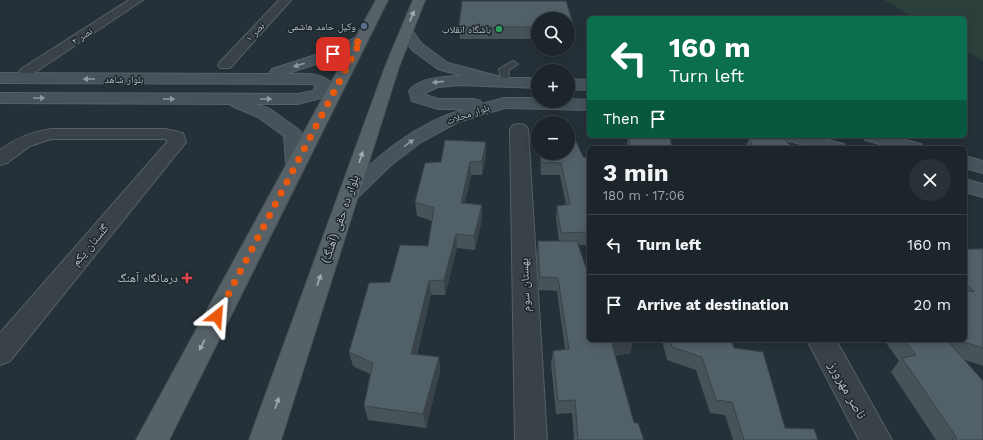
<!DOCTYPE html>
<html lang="en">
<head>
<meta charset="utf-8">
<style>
	body { margin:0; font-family:"Work Sans","Noto Naskh Arabic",sans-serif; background:#293136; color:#f1f3f6; height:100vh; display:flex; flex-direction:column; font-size:15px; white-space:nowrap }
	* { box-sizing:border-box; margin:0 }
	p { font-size:13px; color:#a0a5a8 }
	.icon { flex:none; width:22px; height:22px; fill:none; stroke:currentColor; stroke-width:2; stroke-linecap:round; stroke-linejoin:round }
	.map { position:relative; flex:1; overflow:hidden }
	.drawer { position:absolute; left:587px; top:146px; width:380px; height:196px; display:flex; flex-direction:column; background:#1c252a; border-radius:6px; box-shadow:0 2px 10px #0003,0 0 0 1px #3a4247 }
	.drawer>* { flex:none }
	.hud { position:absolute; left:587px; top:16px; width:380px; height:122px; border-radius:6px; box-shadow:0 2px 10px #0003,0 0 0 1px #3a4247; background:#0b6e4f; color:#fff; overflow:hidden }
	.controls { position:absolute; left:531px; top:12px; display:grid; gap:8px }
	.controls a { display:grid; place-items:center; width:44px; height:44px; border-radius:50%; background:#1c252a; box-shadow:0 2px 10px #0003,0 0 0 1px #3a4247; font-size:20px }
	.pin { position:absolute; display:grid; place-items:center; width:34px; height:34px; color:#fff; margin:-17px; border-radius:8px; box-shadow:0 2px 6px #0006 }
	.me { position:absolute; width:44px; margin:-22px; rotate:28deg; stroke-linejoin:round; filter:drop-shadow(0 0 3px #0008) }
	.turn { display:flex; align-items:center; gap:14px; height:84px; padding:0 16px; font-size:18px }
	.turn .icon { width:52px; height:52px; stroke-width:2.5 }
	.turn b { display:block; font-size:28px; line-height:34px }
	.then { display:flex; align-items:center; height:38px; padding:0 16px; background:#0003; gap:8px; font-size:15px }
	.round { display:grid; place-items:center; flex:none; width:42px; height:42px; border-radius:21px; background:#293136 }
	.overview { display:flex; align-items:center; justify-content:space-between; height:68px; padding:0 16px }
	h1 { font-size:24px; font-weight:700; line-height:30px }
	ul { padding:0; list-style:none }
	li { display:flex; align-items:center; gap:12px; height:60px; padding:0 16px; border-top:1px solid #3a4247 }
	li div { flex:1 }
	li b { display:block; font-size:15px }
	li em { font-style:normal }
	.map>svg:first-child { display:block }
	.green { fill:#2c403b }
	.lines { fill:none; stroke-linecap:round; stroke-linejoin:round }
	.service-casing { stroke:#566066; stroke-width:2 }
	.minor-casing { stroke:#566066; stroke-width:2 }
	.secondary-casing { stroke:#566066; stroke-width:2 }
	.primary-casing { stroke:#444e54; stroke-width:2 }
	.service { fill:#384248; fill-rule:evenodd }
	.minor { fill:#384248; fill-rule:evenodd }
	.secondary { fill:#46535b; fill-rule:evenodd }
	.primary { fill:#566268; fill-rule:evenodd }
	.wall { fill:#475359 }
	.shaded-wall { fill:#394349 }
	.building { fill:#526068; stroke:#394349 }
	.oneway { fill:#a0abb2 }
	.oneway2 { fill:#8d989f }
	.route { stroke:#ea580c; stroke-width:7; stroke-dasharray:0 12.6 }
	.service-dot { fill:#5c6f8a; stroke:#1d272d; stroke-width:1.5 }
	.leisure-dot { fill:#2e9e5b; stroke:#1d272d; stroke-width:1.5 }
	.health-dot { fill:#e0444e; stroke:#1d272d; stroke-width:1.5 }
	.labels { text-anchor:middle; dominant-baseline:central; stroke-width:3; stroke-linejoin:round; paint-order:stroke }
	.far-poi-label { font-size:10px; fill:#b3bdc4; stroke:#1d272d; text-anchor:end }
	.far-street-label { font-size:10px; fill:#b3bdc4; stroke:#1d272d }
	.street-label { font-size:12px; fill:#b3bdc4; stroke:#1d272d }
	.poi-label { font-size:12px; fill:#b3bdc4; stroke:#1d272d; text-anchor:end }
	.near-street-label { font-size:14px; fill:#b3bdc4; stroke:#1d272d }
</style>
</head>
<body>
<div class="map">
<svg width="983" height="440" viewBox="0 0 983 440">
	<rect width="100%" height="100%" fill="#253138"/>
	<!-- green -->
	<path class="green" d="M884 0H983V61L965 50V18H914Z"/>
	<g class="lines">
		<defs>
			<path id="service" d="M513 61 518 64 509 70 508 85H502L499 69Z"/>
			<g id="minor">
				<path d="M129 0H143L31 75H21L19 72 21 69Z"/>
				<path d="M279 0H291L230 68H220L218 65 220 62Z"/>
				<path d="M519 124 525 125 528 129 547 440H515L510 129 513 125Z"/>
				<path d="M51 129H165L183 133 186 142 10 361 0 365V333L168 141 165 139H51L30 146 7 163 0 165V150C16 138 31 132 51 129Z"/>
				<path d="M807 340H836L892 440H859Z"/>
			</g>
			<g id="secondary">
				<path d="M406 28 411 29 422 44 448 63 505 78H538V88L459 85 438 87 425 93 426 95 438 99H474L480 101 482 104 504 98H538V101H568V99L589 100V110L505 108 458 122 421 142 391 165 355 200 348 202 341 200 338 196 341 192C377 157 415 123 465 109H438L412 101 409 91C419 77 447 76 463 76L438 69 412 50 400 32Z"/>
				<path d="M361 35 366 36 368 39 366 42 338 57 285 74C299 74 323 71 332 84L325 97 298 104H255L270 109 299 130 302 134 306 164 303 168 296 170 289 168 286 164 284 136 258 117 232 106 230 104 0 103V93L298 94 313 91 316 85 310 84 0 83V73L271 74 270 72 272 69 328 51Z"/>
				<path d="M568 79 589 80V90L568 89Z"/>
				<path d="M782 136H812L844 144 846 148H816L785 140Z"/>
				<path d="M862 136H891L921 144 923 148H894L865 140Z"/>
				<path d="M965 156 983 161V173L965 168Z"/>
				<path d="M965 179 983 184V197L965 192Z"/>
			</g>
			<g id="primary">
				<path d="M376 0H388L169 440H136Z"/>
				<path d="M413 0H425L399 67 281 440H249L385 67Z"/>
			</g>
		</defs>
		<!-- service casing -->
		<use href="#service" class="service-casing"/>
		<!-- minor casing -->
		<use href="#minor" class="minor-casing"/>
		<!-- secondary casing -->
		<use href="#secondary" class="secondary-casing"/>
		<!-- primary casing -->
		<use href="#primary" class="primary-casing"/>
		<!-- service -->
		<use href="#service" class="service"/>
		<!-- minor -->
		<use href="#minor" class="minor"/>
		<!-- secondary -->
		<use href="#secondary" class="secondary"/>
		<!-- primary -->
		<use href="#primary" class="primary"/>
	</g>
	<!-- wall -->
	<g class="wall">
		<path d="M462 1H566L574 27 573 39H568V19H538V39H460L459 27Z"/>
		<path d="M628 137 672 148H626Z"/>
		<path d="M749 139 793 148H745Z"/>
		<path d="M486 142V155L482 175H471L465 203 482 205V219L475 250 457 248 445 295H431L417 354 439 357 440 371 426 428 368 420 364 406 370 374 353 366 349 352 390 282 428 246 432 221 417 216 415 202 441 162Z"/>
		<path d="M540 153H568L589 158V245H578L586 268 633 340 630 353 615 356 634 423 644 440H574L572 413 556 414 551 364 553 351 565 349 557 291 539 290 537 254 538 241H559L556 218 557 206 566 205 560 175H541Z"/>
		<path d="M965 249H983V366L965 360 983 440H936L891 372 899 361 884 340H965Z"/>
		<path d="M662 340H731L734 348 785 428 818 440H733L725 415 710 413 696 370 667 360Z"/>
	</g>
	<!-- shaded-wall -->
	<g class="shaded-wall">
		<path d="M486 142V155L482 175V161Z"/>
		<path d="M470 162 471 175 462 217 461 203Z"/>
		<path d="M482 205V219L475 250 474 236Z"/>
		<path d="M456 234 457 248 445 295 444 280Z"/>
		<path d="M429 281 431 295 413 368 411 354Z"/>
		<path d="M633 340 630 353 609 357 612 344Z"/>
		<path d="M439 357 440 371 426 428 423 414Z"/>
	</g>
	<!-- building -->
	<g class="building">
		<path d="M462 1H566L574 27H568V19H538V27H459Z"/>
		<path d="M628 137 670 138 672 148H631Z"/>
		<path d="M749 139H784L793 148H754Z"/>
		<path d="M445 140 486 142 482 161 470 162 461 203 482 205 474 236 456 234 444 280 429 281 411 354 439 357 423 414 364 406 373 363 349 352 369 283 390 282 400 245 428 246 434 208 415 202 425 163 441 162Z"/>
		<path d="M568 140 576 141 583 157 589 158V232L561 233 557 206 570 204 561 163 541 162V153H568Z"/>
		<path d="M538 241H577L586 268 589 269V340H632L612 344 634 423H638L644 440H578L575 400 558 401 553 351 569 349 558 278 540 277Z"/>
		<path d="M965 249H983V348L957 340H965V290L974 292 965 282Z"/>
		<path d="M670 340H731L734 348 763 352 785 428 814 429 818 440H744L732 402 716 400 702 357 672 347Z"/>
		<path d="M905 340H947L983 381V440H953L952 438H957L902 358 916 355Z"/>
	</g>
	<!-- one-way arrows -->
	<defs><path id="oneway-solid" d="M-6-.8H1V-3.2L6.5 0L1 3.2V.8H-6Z"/></defs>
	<g class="oneway">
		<use href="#oneway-solid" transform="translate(412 16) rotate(-68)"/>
		<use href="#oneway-solid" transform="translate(361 157) rotate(-71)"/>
		<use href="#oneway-solid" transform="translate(319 280) rotate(-71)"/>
		<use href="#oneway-solid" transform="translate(202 345) rotate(117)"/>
		<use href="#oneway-solid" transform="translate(277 403) rotate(-71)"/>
	</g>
	<g class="oneway2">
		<use href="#oneway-solid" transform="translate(299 65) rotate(163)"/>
		<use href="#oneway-solid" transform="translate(89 79) rotate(-180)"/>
		<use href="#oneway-solid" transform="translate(438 82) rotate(174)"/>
		<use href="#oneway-solid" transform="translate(39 98)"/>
		<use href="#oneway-solid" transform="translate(169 99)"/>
		<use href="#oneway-solid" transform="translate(266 99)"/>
		<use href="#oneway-solid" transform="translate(409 143) rotate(-36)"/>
	</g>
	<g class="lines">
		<!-- route -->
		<path class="route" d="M217 316 361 40 333 54"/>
	</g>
	<!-- markers -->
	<circle class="service-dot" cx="364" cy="26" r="4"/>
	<circle class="leisure-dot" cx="499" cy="29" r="4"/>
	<path class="health-dot" d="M185 272h4v4h4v4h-4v4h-4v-4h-4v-4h4z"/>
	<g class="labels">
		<!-- far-poi labels -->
		<g class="far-poi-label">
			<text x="356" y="26">وکیل حامد هاشمی</text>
			<text x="491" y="29">باشگاه انقلاب</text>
		</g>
		<!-- far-street labels -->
		<g class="far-street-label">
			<text transform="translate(255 32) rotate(-47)">نصر ۱</text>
			<text transform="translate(82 36) rotate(-33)">نصر ۲</text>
			<text x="124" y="79">بلوار شاهد</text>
			<text transform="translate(468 114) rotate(-19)">بلوار محلات</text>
		</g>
		<!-- street labels -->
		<g class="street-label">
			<text transform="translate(340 219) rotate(-71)">بلوار ده حقی (آهنگ)</text>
			<text transform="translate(90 245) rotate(-50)">گلستان یکم</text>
			<text transform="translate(525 285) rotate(-92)">بهستان سوم</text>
		</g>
		<!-- poi labels -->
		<g class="poi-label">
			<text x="178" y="278">درمانگاه آهنگ</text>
		</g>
		<!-- near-street labels -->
		<g class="near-street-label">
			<text transform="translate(848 390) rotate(61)">ناصر مهرورز</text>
		</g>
	</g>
</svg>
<div class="controls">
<a><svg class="icon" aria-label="search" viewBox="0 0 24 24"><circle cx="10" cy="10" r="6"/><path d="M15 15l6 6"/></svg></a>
<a>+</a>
<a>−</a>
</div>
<div class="pin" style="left:333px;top:54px;background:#d93025"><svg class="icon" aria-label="arrive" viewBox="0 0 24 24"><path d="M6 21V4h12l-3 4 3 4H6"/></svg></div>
<svg class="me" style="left:217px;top:316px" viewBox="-20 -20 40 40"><path d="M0-17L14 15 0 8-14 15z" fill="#ea580c" stroke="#fff" stroke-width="4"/></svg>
<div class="hud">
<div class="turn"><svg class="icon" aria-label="left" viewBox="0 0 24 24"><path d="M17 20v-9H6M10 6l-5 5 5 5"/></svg><div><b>160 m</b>Turn left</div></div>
<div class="then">Then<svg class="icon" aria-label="arrive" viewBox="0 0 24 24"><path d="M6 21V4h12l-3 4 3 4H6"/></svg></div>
</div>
<section class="drawer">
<div class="overview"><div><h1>3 min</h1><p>180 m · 17:06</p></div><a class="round"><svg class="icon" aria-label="close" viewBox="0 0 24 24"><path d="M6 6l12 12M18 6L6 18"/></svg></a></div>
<ul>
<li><svg class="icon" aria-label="left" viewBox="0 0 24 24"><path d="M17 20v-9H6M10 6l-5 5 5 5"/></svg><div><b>Turn left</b></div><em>160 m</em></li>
<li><svg class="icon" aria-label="arrive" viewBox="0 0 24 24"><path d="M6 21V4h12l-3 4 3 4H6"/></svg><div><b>Arrive at destination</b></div><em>20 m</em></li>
</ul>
</section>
</div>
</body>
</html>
